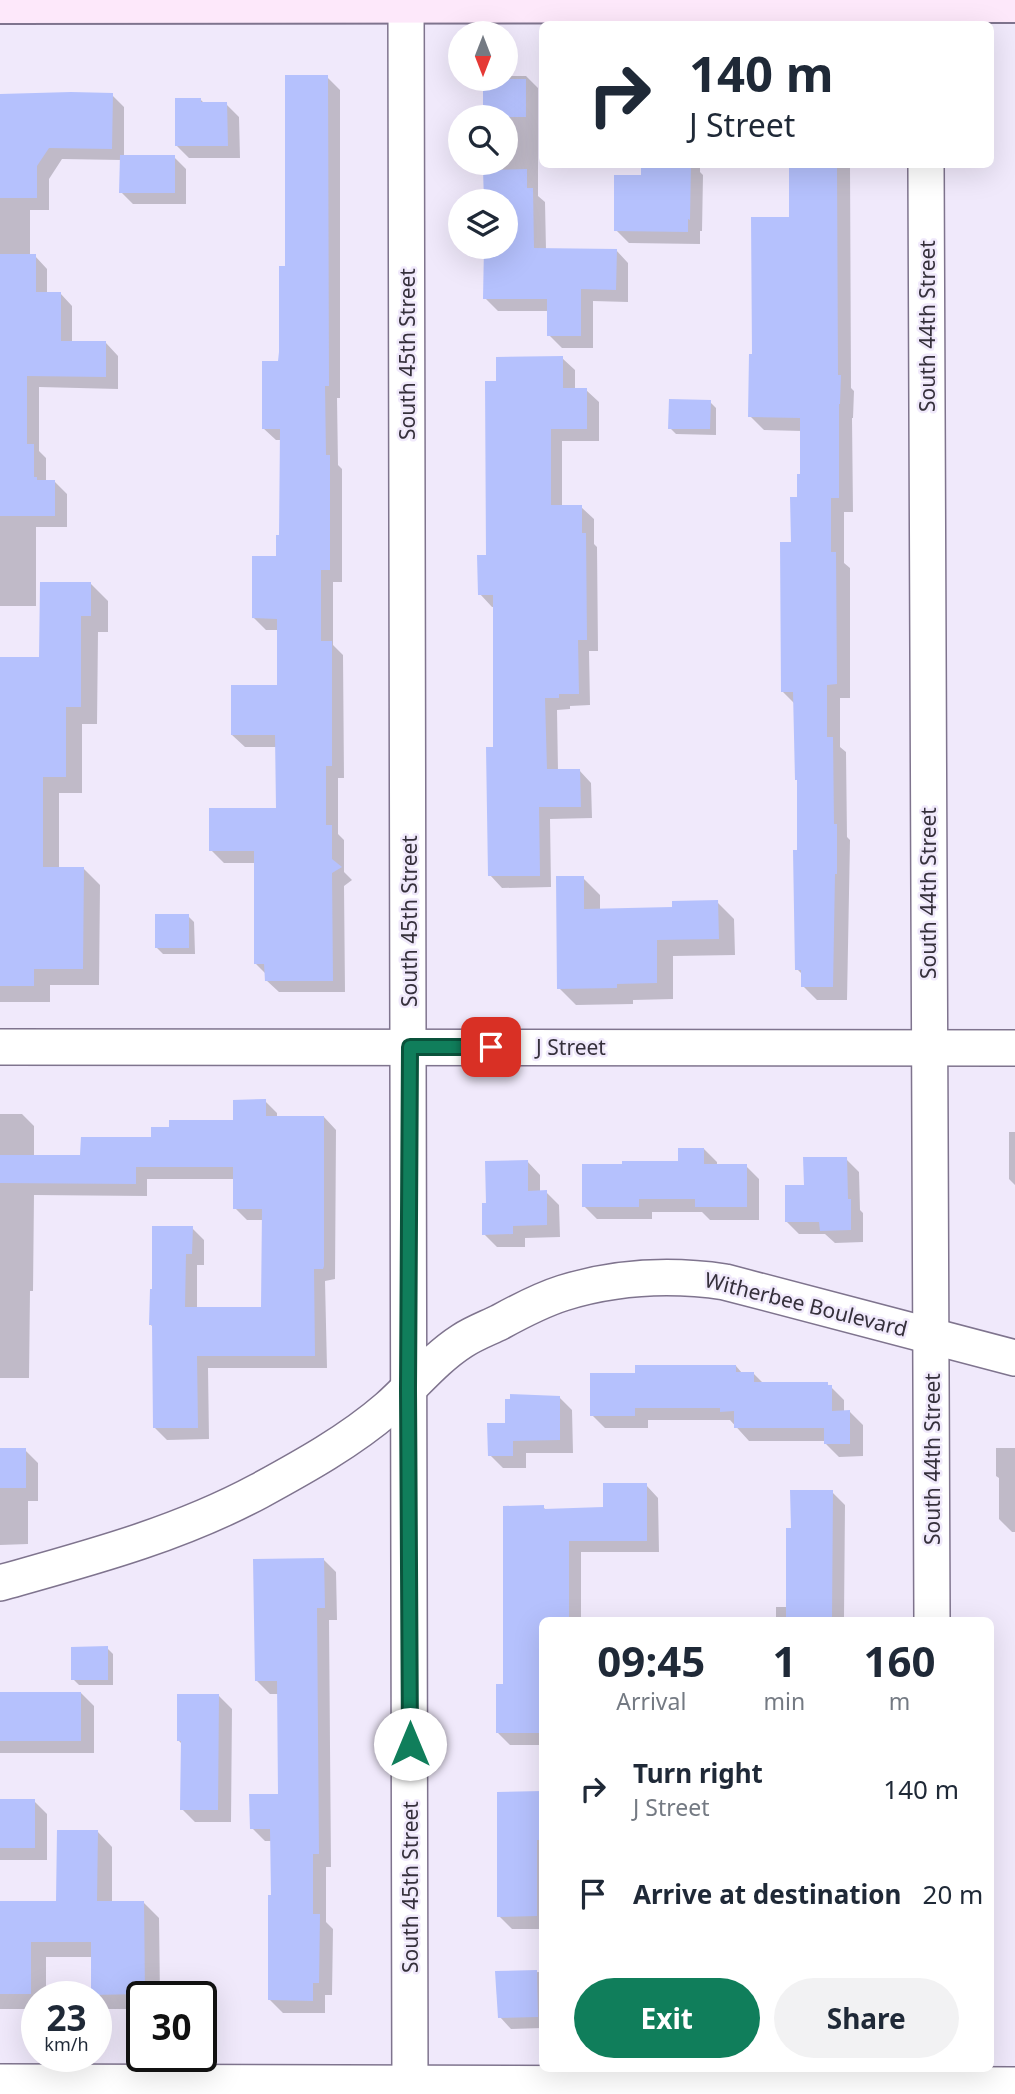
<!DOCTYPE html>
<html lang="en">
<head>
<meta charset="utf-8">
<style>
	body { margin:0; font-family:"Noto Sans",sans-serif; background:#f2f2f3; color:#1f2937; height:100vh; display:flex; flex-direction:column; font-size:26px; white-space:nowrap }
	* { box-sizing:border-box; margin:0 }
	p { font-size:23px; color:#747a83 }
	.icon { flex:none; width:38px; height:38px; fill:none; stroke:currentColor; stroke-width:2; stroke-linecap:round; stroke-linejoin:round }
	.map { position:relative; flex:1; overflow:hidden }
	.drawer { position:absolute; left:539px; top:1617px; width:455px; height:455px; display:flex; flex-direction:column; background:#fff; border-radius:10px; box-shadow:0 7px 28px #0002 }
	.drawer>* { flex:none }
	.top-card { position:absolute; left:539px; top:21px; width:455px; height:147px; border-radius:10px; box-shadow:0 7px 28px #0002; background:#fff; color:#1f2937; overflow:hidden }
	.needle { width:46px; rotate:180deg }
	.fabs { position:absolute; left:448px; top:21px; display:grid; gap:14px }
	.fabs a { display:grid; place-items:center; width:70px; height:70px; border-radius:50%; background:#fff; box-shadow:0 7px 28px #0002; font-size:35px }
	.speed { position:absolute; left:21px; top:1981px; display:flex; gap:14px; font-size:35px; font-weight:700; text-align:center }
	.speed>* { display:grid; place-content:center; width:91px; height:91px; border-radius:50%; background:#fff; box-shadow:0 7px 28px #0002; line-height:1 }
	.speed small { font-size:18px; font-weight:400 }
	.speed .limit { border:4px solid #111; border-radius:10px; background:#fff; color:#111 }
	.pin { position:absolute; display:grid; place-items:center; width:60px; height:60px; color:#fff; margin:-30px; border-radius:14px; box-shadow:0 4px 10px #0006 }
	.me { position:absolute; width:77px; margin:-38px; rotate:0deg; stroke-linejoin:round; filter:drop-shadow(0 0 5px #0008) }
	.turn { display:flex; align-items:center; gap:24px; height:147px; padding:0 35px; font-size:32px }
	.turn .icon { width:91px; height:91px; stroke-width:2.5 }
	.turn b { display:block; font-size:49px; line-height:60px }
	.eta { display:flex; justify-content:space-evenly; align-items:center; height:119px; text-align:center }
	.eta b { font-size:42px; font-weight:700; line-height:49px }
	.action { display:flex; gap:14px; margin-top:auto; padding:14px 35px }
	.action a { flex:1; height:80px; border-radius:42px; background:#107e5b; color:#fff; font-size:28px; font-weight:700; line-height:80px; text-align:center }
	.action a+a { background:#f2f2f3; color:#1f2937 }
	ul { padding:0; list-style:none }
	li { display:flex; align-items:center; gap:21px; height:105px; padding:0 35px }
	li div { flex:1 }
	li b { display:block; font-size:26px }
	li em { font-style:normal }
	.map>svg:first-child { display:block }
	.shadow { fill:#0003 }
	.building { fill:#b5c1fd }
	.lines { fill:none; stroke-linecap:round; stroke-linejoin:round }
	.street-casing { stroke:#7f748e; stroke-width:38 }
	.secondary-casing { stroke:#7f748e; stroke-width:42 }
	.street { stroke:#fff; stroke-width:35 }
	.secondary { stroke:#fde8fa; stroke-width:38 }
	.route-casing { stroke:#0a523b; stroke-width:18 }
	.route { stroke:#107e5b; stroke-width:12 }
	.labels { text-anchor:middle; dominant-baseline:central; stroke-width:5; stroke-linejoin:round; paint-order:stroke }
	.street-label { font-size:21px; fill:#35303b; stroke:#f0e9fb }
</style>
</head>
<body>
<div class="map">
<svg width="1015" height="2094" viewBox="0 0 1015 2094">
	<rect width="100%" height="100%" fill="#f0e9fb"/>
	<!-- shadow -->
	<g class="shadow">
		<path d="M506 76H526L538 88V196L545 202 546 250H616L628 263V302L593 301V348H562L549 335V311H498L485 298V247H506V201H485V163H506V117H485V79H506Z"/>
		<path d="M327 77 340 90V398H337L338 465 342 469V582H333V645L343 655 344 778H338V834L344 840V872L352 880 344 886 345 992H279L266 980V974L256 964V863H224L211 850 277 810V747H245L232 735 279 687 278 630H266L253 617 278 558 281 537 282 440H276L263 428 280 363 286 268Z"/>
		<path d="M112 95 124 107V157H174L186 169V204H133L121 192V160L62 159 49 179V210H30V256H35L47 269V293H60L72 306V343H106L118 356V389L39 387V451L46 458V482H55L67 494V527H36V606H0V96Z"/>
		<path d="M200 99 205 104H226L239 117 240 158H189L176 145Z"/>
		<path d="M642 164H700V172L703 175 702 231H700V244L629 243 616 230 642 177Z"/>
		<path d="M791 164H850L851 388 854 391 853 418H852L853 512H844V563L850 568V698H840V747L846 752 847 837 850 840 847 1000H817L803 986V975L797 969 799 782 796 779 795 704 783 692 793 544 802 476V431L764 430 750 416 754 355 791 218Z"/>
		<path d="M562 358 575 370V390H586L599 402V441H562V507H581L594 519V544L597 547 598 651H589L590 705 570 706V709L557 710 558 771 579 770 591 783 592 818 550 819 551 887 502 888 490 875 495 749V607H492L480 594 488 557 498 383Z"/>
		<path d="M710 402 716 408V435L676 434 670 428Z"/>
		<path d="M91 584 108 601V632H98L97 724H82V793H59V868H83L100 885 99 985H50V1002H0V659H41Z"/>
		<path d="M583 878 600 895V910L674 909 717 902 734 919 735 955 673 956V999L633 1000V1004L576 1005 559 988Z"/>
		<path d="M188 916 194 922 195 954H163L157 948Z"/>
		<path d="M265 1101 277 1113V1118L324 1117 336 1130 335 1279 325 1281 327 1368H208L209 1439 167 1440 155 1428 154 1328 151 1325 192 1228 204 1240V1265H197V1309H262L263 1220H247L235 1208V1179H147V1196L34 1195 33 1291H30L29 1378H0V1114H22L34 1126V1156H82L153 1139 235 1122Z"/>
		<path d="M1009 1132H1015V1232V1185L1009 1179Z"/>
		<path d="M704 1149 717 1162V1166H746L759 1179V1220H710L702 1212H652V1219H597L584 1206 680 1163Z"/>
		<path d="M846 1159 859 1172 860 1210 863 1213V1242L835 1243 825 1234H799L786 1221 805 1187Z"/>
		<path d="M527 1161 540 1175V1192H546L559 1205 560 1237 525 1238V1247H497L484 1234 487 1205Z"/>
		<path d="M736 1366 742 1373H753L764 1384 831 1387 844 1400V1412H850L863 1425V1456L839 1457 826 1444V1441H749L730 1420H648V1428H605L592 1415 637 1374Z"/>
		<path d="M559 1397 572 1410 573 1453H526V1468H503L490 1455 507 1424Z"/>
		<path d="M996 1448H1015V1532H1012L999 1519V1478L996 1476Z"/>
		<path d="M0 1450H25L38 1463V1501H28V1544L0 1545Z"/>
		<path d="M646 1485 658 1498 659 1552H581V1620H542V1745H510L498 1733 505 1686 543 1507 547 1511 605 1509Z"/>
		<path d="M832 1492 845 1505 844 1617 848 1620H776V1607H788L792 1530Z"/>
		<path d="M323 1559 336 1572 337 1620H329L331 1867H326V1922L333 1929 332 1995H325V2013H283L270 2000 273 1897 272 1841H265L252 1828 280 1796 279 1694H270L257 1681Z"/>
		<path d="M107 1648 113 1654V1685H79L73 1679Z"/>
		<path d="M0 1693H81L94 1706V1753H0Z"/>
		<path d="M219 1696 232 1709 231 1822H195L182 1809V1744L178 1740Z"/>
		<path d="M542 1793V1929H512L499 1916 498 1794Z"/>
		<path d="M0 1801H34L47 1814V1860H0Z"/>
		<path d="M97 1831 112 1847V1903L143 1902 159 1918 160 1997H142V2009H108L93 1994 92 1957H46V1997H37V2009H0V1902H58Z"/>
		<path d="M542 1972V2028L511 2029 500 2017 497 1973Z"/>
	</g>
	<!-- building -->
	<g class="building">
		<path d="M285 75H328L329 386H325L326 455H330V570H321V641H332V766H326V825H332V859L342 867 332 873 333 981H265L264 964H254V851H209V808H276L275 735H231V685H277V619L252 618V556H276V535H279L280 429H262V361H278L279 352V266H285Z"/>
		<rect x="483" y="79" width="43" height="38"/>
		<path d="M71 92 113 93 112 149 49 148 37 166V198H0V94Z"/>
		<path d="M175 98H201V102H227L228 146H175Z"/>
		<path d="M120 155H175V193H119Z"/>
		<path d="M641 164H691L690 220 688 219V232L614 231V175H641Z"/>
		<path d="M789 168H837L838 375H841L840 404H839V498H831V552H836L837 684 827 685V737H833L834 824H837V874H835L833 987H801V970H795L793 850H797V780H795L793 692H781L780 542H791L790 497H797V474H800V418L748 417 749 354H752L751 217H789Z"/>
		<path d="M527 169V188H533L534 248 617 249 616 290 581 289V336H547V299H483L484 247H506V201H484L483 170Z"/>
		<path d="M0 254H36V292H61V341H106V377L27 376V444H34V477H37V480H55V516H0Z"/>
		<path d="M563 356V388H587V429H551V505H582V533H586L587 640H578L579 694H559V698H545L547 769H580L581 807H539L540 876H488L486 747H493V595H478L477 555H486L485 381H496V357Z"/>
		<path d="M669 399 711 400 710 429H668Z"/>
		<path d="M40 582H91V616H81V707H66V777H43V867H84L83 969H34V986H0V657H39Z"/>
		<path d="M556 876H584V909L672 907V901L718 900 719 939 657 940V983L617 984V988L557 989Z"/>
		<rect x="155" y="914" width="34" height="34"/>
		<path d="M266 1099V1116H324V1266L323 1269H314L315 1356H197L198 1428H153L152 1325H149L150 1289H152V1226H193L192 1254H186L185 1307H261L262 1209H233V1167H136V1184L0 1183V1155H80L81 1137H151V1127H169V1120H233V1100Z"/>
		<path d="M678 1148H704V1164H747V1207H695V1199H639V1207H582V1164H622V1161H678Z"/>
		<path d="M803 1157H847L848 1199H851V1230L820 1231 819 1222H785V1185H804Z"/>
		<path d="M528 1160V1191L547 1190V1225L513 1226V1234L482 1235V1203H486L485 1161Z"/>
		<path d="M635 1365H736V1372H754V1382H828V1385H832V1411L850 1410V1444H824V1428H734V1411L720 1412V1408H635V1416H590V1373H635Z"/>
		<path d="M510 1394 560 1396V1440L513 1441V1456H488L487 1423H505V1399H510Z"/>
		<rect x="0" y="1448" width="26" height="40"/>
		<path d="M603 1483H647V1541H569V1620H542V1733H496V1684H503V1506L544 1505V1509L603 1507Z"/>
		<path d="M790 1490H833L832 1620H786V1528H791Z"/>
		<path d="M324 1558 325 1608H317L319 1854H313V1914H320L319 1983H313V2001L268 2000V1895H271L270 1829H250L249 1794H278L277 1681H255L253 1559Z"/>
		<path d="M108 1646V1680H71V1647Z"/>
		<rect x="0" y="1692" width="81" height="49"/>
		<path d="M177 1694H219L218 1810H180L181 1741H177Z"/>
		<path d="M542 1791V1840H537V1916L497 1917V1792Z"/>
		<rect x="0" y="1799" width="35" height="49"/>
		<path d="M57 1830H98L97 1901H144L145 1994 91 1995V1942H31V1994H0V1901H56Z"/>
		<path d="M537 1970 538 2017 498 2018 495 1971Z"/>
	</g>
	<g class="lines">
		<defs>
			<g id="street">
				<path d="M406 0 410 2094"/>
				<path d="M926 164 932 1620"/>
				<path d="M0 1047 1015 1048"/>
				<path d="M0 1583C89 1558 177 1535 259 1491 303 1467 350 1441 388 1408 413 1386 434 1359 462 1341 474 1333 488 1328 500 1322 520 1311 541 1300 563 1293 615 1277 671 1274 725 1282L1015 1358"/>
				<path d="M0 2082 1015 2085"/>
			</g>
			<path id="secondary" d="M0 4 1015 3"/>
		</defs>
		<!-- street casing -->
		<use href="#street" class="street-casing"/>
		<!-- secondary casing -->
		<use href="#secondary" class="secondary-casing"/>
		<!-- street -->
		<use href="#street" class="street"/>
		<!-- secondary -->
		<use href="#secondary" class="secondary"/>
	</g>
	<g class="lines">
		<defs>
			<path id="route" d="M410 1744 408 1389 410 1047H491"/>
		</defs>
		<!-- route casing -->
		<use href="#route" class="route-casing"/>
		<!-- route -->
		<use href="#route" class="route"/>
	</g>
	<g class="labels">
		<!-- street labels -->
		<g class="street-label">
			<text transform="translate(927 326) rotate(-90)">South 44th Street</text>
			<text transform="translate(407 354) rotate(-90)">South 45th Street</text>
			<text transform="translate(928 893) rotate(-90)">South 44th Street</text>
			<text transform="translate(409 921) rotate(-90)">South 45th Street</text>
			<text x="571" y="1047">J Street</text>
			<text transform="translate(806 1304) rotate(14)">Witherbee Boulevard</text>
			<text transform="translate(932 1459) rotate(-90)">South 44th Street</text>
			<text transform="translate(410 1887) rotate(-90)">South 45th Street</text>
		</g>
	</g>
</svg>
<div class="fabs">
<a><svg class="needle" viewBox="-14 -14 28 28"><path d="M0-13l5 13h-10z" fill="#e53935"/><path d="M0 13l5-13h-10z" fill="#747a83"/></svg></a>
<a><svg class="icon" aria-label="search" viewBox="0 0 24 24"><circle cx="10" cy="10" r="6"/><path d="M15 15l6 6"/></svg></a>
<a><svg class="icon" aria-label="layers" viewBox="0 0 24 24"><path d="M12 4l9 5-9 5-9-5zM3 14l9 5 9-5"/></svg></a>
</div>
<div class="speed"><div>23<small>km/h</small></div><div class="limit">30</div></div>
<div class="pin" style="left:491px;top:1047px;background:#d93025"><svg class="icon" aria-label="arrive" viewBox="0 0 24 24"><path d="M6 21V4h12l-3 4 3 4H6"/></svg></div>
<svg class="me" style="left:410px;top:1744px" viewBox="-20 -20 40 40"><circle r="19" fill="#fff"/><path d="M0-13L10 11 0 6-10 11z" fill="#107e5b"/></svg>
<div class="top-card">
<div class="turn"><svg class="icon" aria-label="right" viewBox="0 0 24 24"><path d="M7 20v-9h11M14 6l5 5-5 5"/></svg><div><b>140 m</b>J Street</div></div>
</div>
<section class="drawer">
<div class="eta">
<div><b>09:45</b><p>Arrival</p></div>
<div><b>1</b><p>min</p></div>
<div><b>160</b><p>m</p></div>
</div>
<ul>
<li><svg class="icon" aria-label="right" viewBox="0 0 24 24"><path d="M7 20v-9h11M14 6l5 5-5 5"/></svg><div><b>Turn right</b><p>J Street</p></div><em>140 m</em></li>
<li><svg class="icon" aria-label="arrive" viewBox="0 0 24 24"><path d="M6 21V4h12l-3 4 3 4H6"/></svg><div><b>Arrive at destination</b></div><em>20 m</em></li>
</ul>
<div class="action"><a>Exit</a><a>Share</a></div>
</section>
</div>
</body>
</html>
